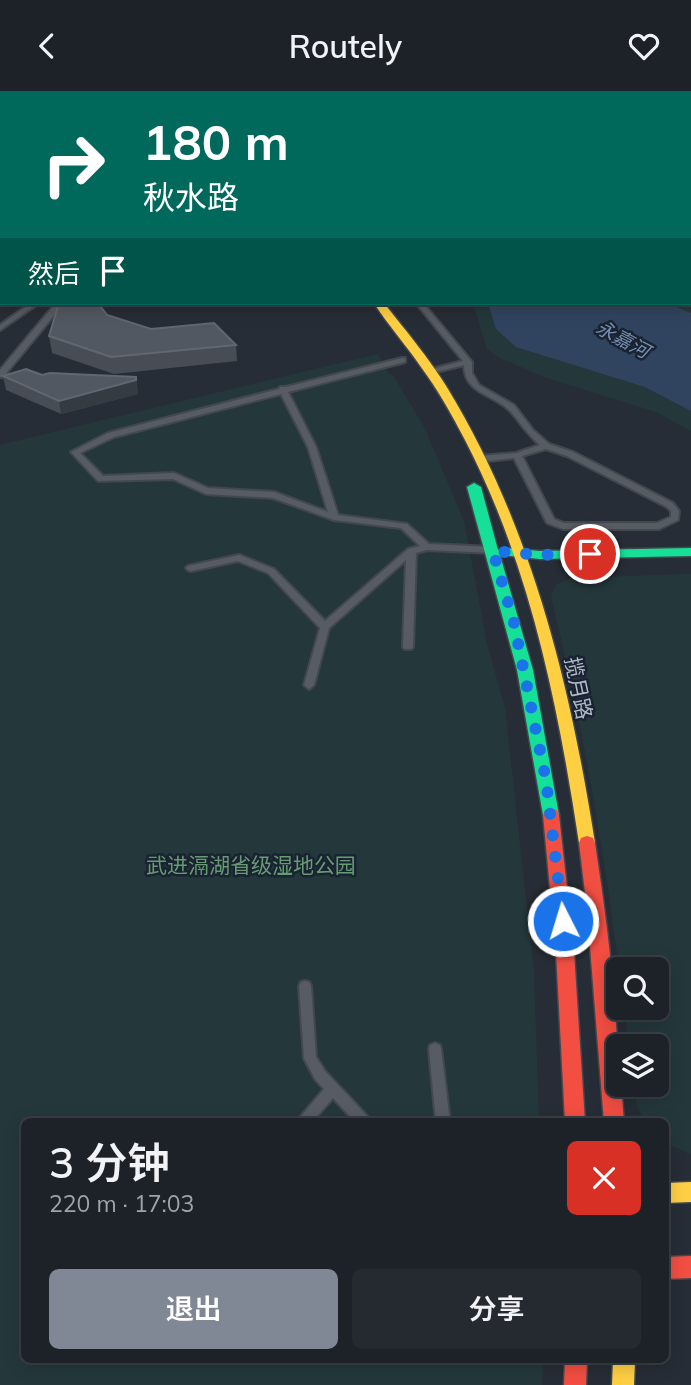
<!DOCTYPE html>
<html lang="zh">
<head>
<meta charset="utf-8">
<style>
	body { margin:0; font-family:Mulish,"Noto Sans SC",sans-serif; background:#252a30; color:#f1f3f6; height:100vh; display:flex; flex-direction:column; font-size:26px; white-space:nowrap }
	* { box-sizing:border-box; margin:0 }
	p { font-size:23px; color:#a0a4a8 }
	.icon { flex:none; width:38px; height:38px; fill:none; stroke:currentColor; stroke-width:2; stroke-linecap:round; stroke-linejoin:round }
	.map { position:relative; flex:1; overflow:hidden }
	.sheet { position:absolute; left:21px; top:1027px; width:648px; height:245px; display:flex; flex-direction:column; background:#1d2228; border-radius:10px; box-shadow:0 4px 18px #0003,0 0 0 2px #3b3f45 }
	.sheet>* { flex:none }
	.guide { position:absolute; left:0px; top:0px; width:691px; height:214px; box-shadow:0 4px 18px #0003,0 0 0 2px #3b3f45; background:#00695c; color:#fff; overflow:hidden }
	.fabs { position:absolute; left:606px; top:866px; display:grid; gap:14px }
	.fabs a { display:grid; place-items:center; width:63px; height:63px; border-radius:10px; background:#1d2228; box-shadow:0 4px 18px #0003,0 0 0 2px #3b3f45; font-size:35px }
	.pin { position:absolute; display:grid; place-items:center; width:60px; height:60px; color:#fff; margin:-30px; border:4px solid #fff; border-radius:50%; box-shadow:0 2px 7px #0007 }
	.me { position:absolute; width:77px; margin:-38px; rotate:355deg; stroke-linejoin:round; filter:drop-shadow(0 0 5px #0008) }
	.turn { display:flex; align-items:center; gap:24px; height:147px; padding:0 28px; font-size:32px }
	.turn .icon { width:91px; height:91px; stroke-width:2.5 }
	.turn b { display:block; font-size:49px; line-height:60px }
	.then { display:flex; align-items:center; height:66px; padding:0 28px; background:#0003; gap:14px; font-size:26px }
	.round { display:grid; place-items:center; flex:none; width:74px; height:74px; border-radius:10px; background:#252a30 }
	.summary { display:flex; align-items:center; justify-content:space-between; height:119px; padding:0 28px }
	h1 { font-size:42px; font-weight:600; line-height:52px }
	.action { display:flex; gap:14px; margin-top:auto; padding:14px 28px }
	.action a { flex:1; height:80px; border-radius:10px; background:#808895; color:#fff; font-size:28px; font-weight:600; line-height:80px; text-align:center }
	.action a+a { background:#252a30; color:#f1f3f6 }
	header { display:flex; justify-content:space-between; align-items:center; height:91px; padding:0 28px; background:#1d2228; font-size:32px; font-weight:600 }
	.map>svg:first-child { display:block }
	.green { fill:#24383c }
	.water { fill:#31445f }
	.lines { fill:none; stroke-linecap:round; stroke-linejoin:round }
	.lane-casing { stroke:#43484f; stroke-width:4 }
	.fast-casing { stroke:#43484f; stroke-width:3 }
	.slow-casing { stroke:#43484f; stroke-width:3 }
	.jam-casing { stroke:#43484f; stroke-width:3 }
	.lane { fill:#575c64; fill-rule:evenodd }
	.fast { fill:#16e098; fill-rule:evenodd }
	.slow { fill:#ffcf43; fill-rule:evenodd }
	.jam { fill:#f24e42; fill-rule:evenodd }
	.wall { fill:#474c55 }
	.shaded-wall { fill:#353b43 }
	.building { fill:#525861; stroke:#616771; stroke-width:2 }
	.route { stroke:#1a73e8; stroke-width:12; stroke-dasharray:0 21.6 }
	.labels { text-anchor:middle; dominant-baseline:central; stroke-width:5; stroke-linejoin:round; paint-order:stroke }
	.far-water-label { font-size:19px; font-style:italic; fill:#768fb2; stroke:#1a2331 }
	.street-label { font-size:21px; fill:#b0b9c8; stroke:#1a2331 }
	.park-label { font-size:21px; fill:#669b73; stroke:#1a2331 }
</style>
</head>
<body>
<header><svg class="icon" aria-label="back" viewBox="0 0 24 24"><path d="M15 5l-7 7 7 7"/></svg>Routely<svg class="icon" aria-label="heart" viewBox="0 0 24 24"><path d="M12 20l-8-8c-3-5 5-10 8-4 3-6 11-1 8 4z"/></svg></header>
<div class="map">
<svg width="691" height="1294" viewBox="0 0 691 1294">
	<rect width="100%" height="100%" fill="#272d36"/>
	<!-- green -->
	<g class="green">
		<path d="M690 166 691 340 656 321 544 286 498 266 487 258 473 212H690Z"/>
		<path d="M378 263 389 283 393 284 425 338 464 430 487 553 505 617 534 882 539 1031H24V1269H543L542 1294H0V354Z"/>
		<path d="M691 483V1063L665 1052V1031H645L637 1015 634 994H656V956L629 955 624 917H656V878H619C603 752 582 630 551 506L556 494 571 487Z"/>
	</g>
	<!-- water -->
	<path class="water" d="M488 212H667L691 222V320L645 296 516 256 496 238Z"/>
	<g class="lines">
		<defs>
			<g id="lane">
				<path d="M2 89V94H0V90Z"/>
				<rect x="0" y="189" width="2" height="5"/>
				<path d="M31 212H39L0 239V234Z"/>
				<path d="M56 212H64L3 286H0V279Z"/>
				<path d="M416 212H423L472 271V282L479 294 514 314 533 339 549 353 573 361 673 412 679 420 678 429 659 438H563L547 432 514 367 479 371 475 368 479 365 516 362 540 354C527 343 521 332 510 320 494 303 464 303 464 274L428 283V279L463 270ZM546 358 567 365 667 416 671 420V426L657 432H564L554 428 522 365Z"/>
				<path d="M402 267H405V271L288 301 316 356 338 424 407 433 429 453 492 456 497 459 492 462 427 459 416 462 413 556 411 558H405L403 556 406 469 329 537 314 594 309 598 304 594 320 537 268 482 238 470 191 480 188 479 186 477 188 475 239 464 242 465 274 478 325 530 408 458 420 455 401 437 334 429 273 407 206 403 173 388 98 390 71 361 108 342 279 298 280 296H286ZM281 303 308 356 328 421 274 401 208 397 174 382 103 385 80 362 114 346Z"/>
				<path d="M305 890 309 891 311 895 316 966 325 980 369 1027 371 1031H355L333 1007 312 1031H296L324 998 315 988 304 967 299 895 301 891Z"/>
				<path d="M435 952 440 954 441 958 450 1031H436L429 958 430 954Z"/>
			</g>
			<g id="fast">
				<path d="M50 0H59L60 2H51Z"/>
				<rect x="690" y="153" width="1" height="6"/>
				<path d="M474 392 481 396 498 459 504 457 540 460 691 457V465L540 468 500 464 533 579 559 724 557 729H545L543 724 517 579 467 396Z"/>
			</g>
			<g id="slow">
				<rect x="523" y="0" width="8" height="2"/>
				<path d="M374 212H384C406 240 429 267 448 298 532 437 570 593 595 752L593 757H581L579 752C558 614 530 474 465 349 452 324 438 299 421 276 406 254 388 234 374 212Z"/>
				<path d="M691 1091V1111L665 1112V1092Z"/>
				<path d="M613 1269H635L634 1294H612Z"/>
			</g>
			<g id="jam">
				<path d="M81 0H90L91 2H82Z"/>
				<rect x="690" y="29" width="1" height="6"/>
				<path d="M551 718 557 719 559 724 574 861 585 1031H565L556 861 543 724 545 719Z"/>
				<path d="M587 745 593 747 595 752C607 832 618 913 618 994H621L624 1031H604L587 818 579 752 581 747Z"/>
				<path d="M691 1165V1187L665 1188V1166Z"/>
				<path d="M565 1269H587L586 1294H564Z"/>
			</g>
		</defs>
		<!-- lane casing -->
		<use href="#lane" class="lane-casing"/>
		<!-- fast casing -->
		<use href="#fast" class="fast-casing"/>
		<!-- slow casing -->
		<use href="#slow" class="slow-casing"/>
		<!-- jam casing -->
		<use href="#jam" class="jam-casing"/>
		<!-- lane -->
		<use href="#lane" class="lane"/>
		<!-- fast -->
		<use href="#fast" class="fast"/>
		<!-- slow -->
		<use href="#slow" class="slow"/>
		<!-- jam -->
		<use href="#jam" class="jam"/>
	</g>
	<!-- wall -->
	<g class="wall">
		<path d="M219 212H260L258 214 252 216Z"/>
		<path d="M107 224 151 238 236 254 237 270 114 283 52 262 49 245Z"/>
		<path d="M42 284 136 286 138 303 61 323 6 299 3 285Z"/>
	</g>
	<!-- shaded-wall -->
	<g class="shaded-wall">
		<path d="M252 212H260L258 214 252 216Z"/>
		<path d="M136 289 138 303 61 323 59 310Z"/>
	</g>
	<!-- building -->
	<g class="building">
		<path d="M59 212H98L107 224 151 238 214 232 236 254 111 266 49 245Z"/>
		<path d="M26 278 42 284 50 282 136 286V289L59 310 3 285Z"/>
	</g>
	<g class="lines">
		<!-- route -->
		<path class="route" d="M563 830 546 689 514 532 493 460 540 464 590 463"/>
	</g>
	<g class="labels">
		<!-- far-water labels -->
		<g class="far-water-label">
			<text transform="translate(623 248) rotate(28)">永嘉河</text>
		</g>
		<!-- street labels -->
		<g class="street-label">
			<text transform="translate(579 597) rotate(78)">揽月路</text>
		</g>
		<!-- park labels -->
		<g class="park-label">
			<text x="251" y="774">武进滆湖省级湿地公园</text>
		</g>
	</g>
</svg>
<div class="fabs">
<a><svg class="icon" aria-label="search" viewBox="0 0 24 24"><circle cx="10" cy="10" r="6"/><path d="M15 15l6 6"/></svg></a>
<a><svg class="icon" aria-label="layers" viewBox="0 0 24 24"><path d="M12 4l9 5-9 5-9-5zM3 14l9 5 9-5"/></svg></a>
</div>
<div class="pin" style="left:590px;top:463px;background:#d93025"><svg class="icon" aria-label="arrive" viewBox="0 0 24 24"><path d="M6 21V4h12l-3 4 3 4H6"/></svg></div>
<svg class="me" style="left:563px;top:830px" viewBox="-20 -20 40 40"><circle r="17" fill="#1a73e8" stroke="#fff" stroke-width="3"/><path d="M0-11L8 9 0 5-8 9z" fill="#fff"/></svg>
<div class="guide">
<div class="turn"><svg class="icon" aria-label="right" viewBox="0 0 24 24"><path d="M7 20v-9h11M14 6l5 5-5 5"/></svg><div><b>180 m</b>秋水路</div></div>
<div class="then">然后<svg class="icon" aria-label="arrive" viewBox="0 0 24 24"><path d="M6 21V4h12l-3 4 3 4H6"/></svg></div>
</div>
<section class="sheet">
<div class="summary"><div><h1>3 分钟</h1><p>220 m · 17:03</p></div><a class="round" style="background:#d93025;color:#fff"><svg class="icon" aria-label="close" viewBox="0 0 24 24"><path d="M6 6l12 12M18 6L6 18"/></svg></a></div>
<div class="action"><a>退出</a><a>分享</a></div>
</section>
</div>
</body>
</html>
